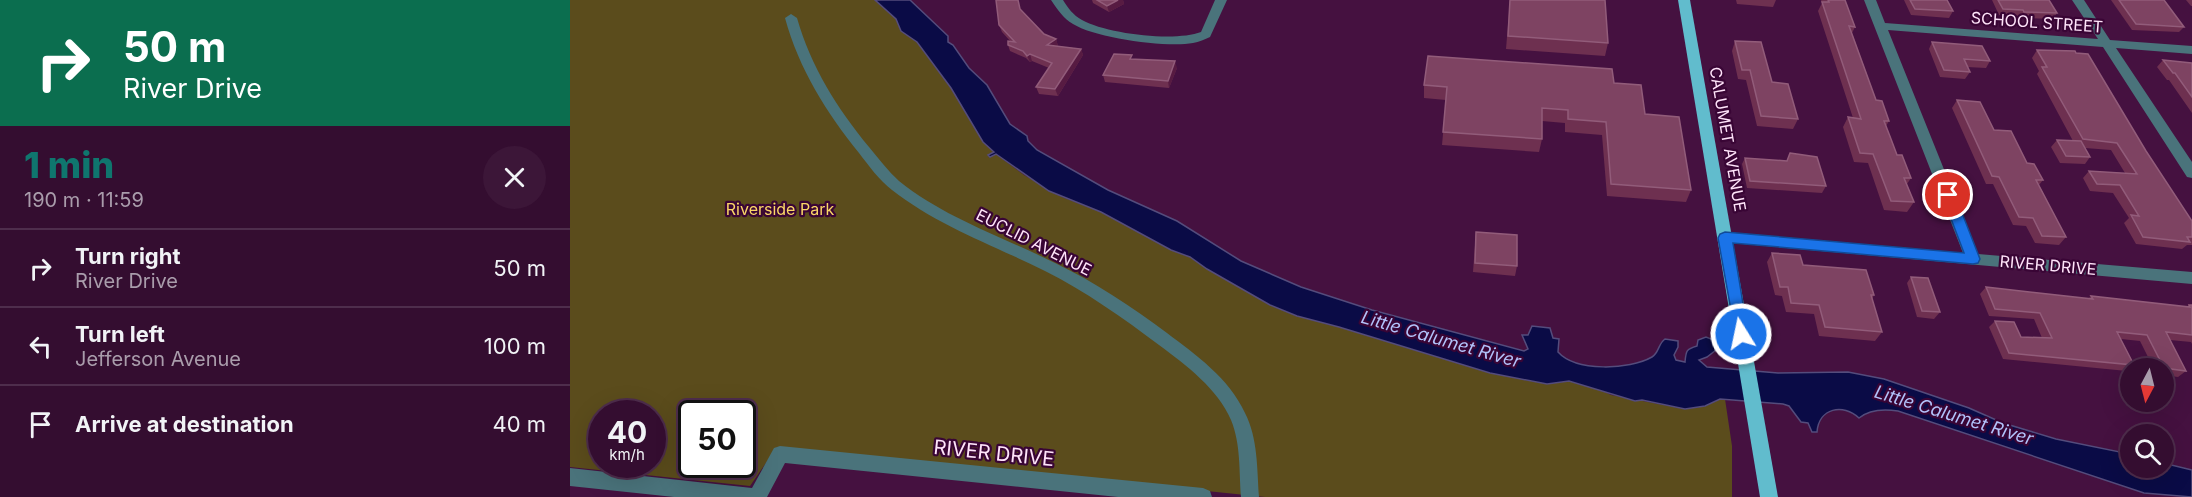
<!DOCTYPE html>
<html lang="en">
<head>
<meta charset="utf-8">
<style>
	body { margin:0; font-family:Inter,sans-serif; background:#3c1638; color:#f1f3f6; height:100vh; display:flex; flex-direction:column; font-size:22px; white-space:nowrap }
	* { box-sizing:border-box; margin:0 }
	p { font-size:20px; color:#a99cab }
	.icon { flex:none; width:33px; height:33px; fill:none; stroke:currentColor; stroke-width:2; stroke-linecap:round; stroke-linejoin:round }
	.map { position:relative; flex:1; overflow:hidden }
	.details { display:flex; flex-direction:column; background:#340d30; width:570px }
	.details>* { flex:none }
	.hud { background:#0b6e4f; color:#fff; overflow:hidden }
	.needle { width:39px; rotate:187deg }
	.buttons { position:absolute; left:1550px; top:358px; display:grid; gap:12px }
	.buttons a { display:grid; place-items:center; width:54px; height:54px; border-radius:50%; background:#340d30; box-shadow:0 6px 24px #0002,0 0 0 2px #4e2d4c; font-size:30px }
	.speed { position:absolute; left:18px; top:400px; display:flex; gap:12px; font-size:30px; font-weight:700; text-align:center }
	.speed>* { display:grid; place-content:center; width:78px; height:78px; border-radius:50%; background:#340d30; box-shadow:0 6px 24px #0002,0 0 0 2px #4e2d4c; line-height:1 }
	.speed small { font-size:15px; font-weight:400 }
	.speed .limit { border:3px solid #111; border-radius:9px; background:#fff; color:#111 }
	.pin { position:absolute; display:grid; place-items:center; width:51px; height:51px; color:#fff; margin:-26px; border:3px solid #fff; border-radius:50%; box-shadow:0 2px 6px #0007 }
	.me { position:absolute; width:66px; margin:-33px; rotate:350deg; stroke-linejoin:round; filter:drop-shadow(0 0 4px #0008) }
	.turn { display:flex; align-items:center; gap:21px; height:126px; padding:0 24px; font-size:27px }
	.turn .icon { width:78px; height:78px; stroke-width:2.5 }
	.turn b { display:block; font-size:42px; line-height:51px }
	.round { display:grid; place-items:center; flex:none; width:63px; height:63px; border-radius:32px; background:#3c1638 }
	.head { display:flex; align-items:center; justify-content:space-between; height:102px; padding:0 24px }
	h1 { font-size:36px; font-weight:800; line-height:45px; color:#0f766e }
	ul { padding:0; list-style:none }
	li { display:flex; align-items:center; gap:18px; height:78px; padding:0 24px; border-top:2px solid #4e2d4c }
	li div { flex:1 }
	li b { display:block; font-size:22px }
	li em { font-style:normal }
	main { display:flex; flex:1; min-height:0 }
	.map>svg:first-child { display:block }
	.green { fill:#5b4c1c; fill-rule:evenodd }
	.water { fill:#0a0b46; stroke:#544c7c; stroke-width:1.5 }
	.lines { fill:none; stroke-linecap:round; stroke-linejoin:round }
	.minor { fill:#4a737b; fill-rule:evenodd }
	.major { fill:#61bccd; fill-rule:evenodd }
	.wall { fill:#6e3050 }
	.shaded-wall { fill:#571b42 }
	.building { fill:#7e4362; stroke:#925c7a; stroke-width:1.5 }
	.route { fill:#1a73e8; stroke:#114b97; stroke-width:1.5 }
	.labels { text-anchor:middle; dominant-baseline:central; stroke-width:4.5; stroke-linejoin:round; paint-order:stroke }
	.street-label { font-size:16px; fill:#ffe4fa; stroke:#390535 }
	.park-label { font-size:16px; fill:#fbd767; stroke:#390535 }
	.water-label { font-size:18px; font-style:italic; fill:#b1c2fa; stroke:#390535 }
	.near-street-label { font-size:20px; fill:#ffe4fa; stroke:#390535 }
</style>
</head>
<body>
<main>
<section class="details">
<div class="hud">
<div class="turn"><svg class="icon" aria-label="right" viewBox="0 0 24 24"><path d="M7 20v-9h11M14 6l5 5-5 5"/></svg><div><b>50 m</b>River Drive</div></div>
</div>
<div class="head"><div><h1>1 min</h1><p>190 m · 11:59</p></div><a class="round"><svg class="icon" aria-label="close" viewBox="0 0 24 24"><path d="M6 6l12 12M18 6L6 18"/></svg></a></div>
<ul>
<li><svg class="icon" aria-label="right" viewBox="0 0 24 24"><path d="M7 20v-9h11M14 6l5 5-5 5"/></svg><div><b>Turn right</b><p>River Drive</p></div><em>50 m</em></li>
<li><svg class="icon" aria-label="left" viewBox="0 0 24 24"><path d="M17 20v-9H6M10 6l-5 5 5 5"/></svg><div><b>Turn left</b><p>Jefferson Avenue</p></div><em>100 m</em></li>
<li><svg class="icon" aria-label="arrive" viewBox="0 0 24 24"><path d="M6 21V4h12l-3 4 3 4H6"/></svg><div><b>Arrive at destination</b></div><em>40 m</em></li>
</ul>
</section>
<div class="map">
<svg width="1622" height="497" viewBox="0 0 1622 497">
	<rect width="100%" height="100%" fill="#451140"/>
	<!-- green -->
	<path class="green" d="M0 0H305L326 19 336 34 347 42 381 88 413 142 426 154 454 175 492 197 531 212 601 250 620 257 637 269 700 305 727 316 769 327 920 373 977 384 999 381 1027 388 1041 395 1115 409 1135 406 1150 399H1155L1162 446V497H695L207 447 180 486 0 467ZM32 414H82V465H32ZM122 414H172V465H122Z"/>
	<!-- water -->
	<path class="water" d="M305 0H340L378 36V42L383 45 399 68 417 85 440 124 457 136 458 141 467 150 538 190 607 221 671 261 731 287 802 310 954 351 958 349 952 335H958L962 326 980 328 983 338 989 339 988 352C1006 372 1059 370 1082 357 1089 353 1088 344 1095 339L1108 341V347L1104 355 1106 360 1115 362C1116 351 1116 349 1127 346L1128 340 1136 337 1144 340 1146 350 1137 357 1129 360 1137 367 1208 373 1278 372 1314 379 1399 408 1433 423 1486 439 1560 454V468H1593V463L1622 470V497L1574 493 1328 411C1315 409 1300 409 1289 418 1273 403 1249 408 1247 432H1242L1238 423 1231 422 1219 406 1213 404 1150 399 1135 406 1115 409 1072 400 1065 401 999 381 977 384 920 373 769 327 727 316 700 305 637 269 620 257 601 250 531 212 479 191 426 154 420 157 418 155 424 152 413 142 381 88 347 42 331 31 326 19Z"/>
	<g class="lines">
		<!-- minor -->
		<g class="minor">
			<path d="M481 0H493C498 8 503 15 512 20 537 34 605 42 631 32L645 0H657L640 37C635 39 629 42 623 43 597 48 525 38 503 24 493 18 488 10 481 0Z"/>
			<path d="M1294 0H1306L1315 23 1528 39 1502 0H1514L1540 40 1622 46V54L1546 48 1622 162V178L1617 177 1533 47 1318 30 1408 254 1622 272V284L1150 242 1148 238 1150 234 1155 232 1393 253Z"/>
			<path d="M221 14 227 18C241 67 267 108 299 147 309 159 318 171 329 181 375 218 433 237 485 263 525 282 562 307 597 333 626 355 659 378 675 413 688 438 687 469 689 497H671C669 472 671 444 661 420 648 389 616 365 589 345 553 318 515 291 475 271 423 245 368 226 322 190 309 180 299 166 289 153 256 112 229 69 215 18Z"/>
			<path d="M210 446 633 488 640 491 642 497H548L215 463 197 497H104L0 486V468L182 488 204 448Z"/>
		</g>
		<!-- major -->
		<path class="major" d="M1108 0H1120L1208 497H1190Z"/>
	</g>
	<!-- wall -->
	<g class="wall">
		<path d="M522 0H553L554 4 539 12 523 3Z"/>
		<path d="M940 0H1035L1038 43 1035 56 936 49Z"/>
		<path d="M1166 0H1206L1203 7 1167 4Z"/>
		<path d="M1251 0H1275L1285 27 1282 33 1306 100 1319 121 1316 126 1327 155 1341 178 1337 184 1344 202 1337 212 1314 210 1298 163 1284 162 1273 127 1278 117 1283 118 1248 11 1252 3Z"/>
		<path d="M1334 0H1377L1383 11 1379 18 1341 15Z"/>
		<path d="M1422 0H1479L1487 13 1483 19 1450 18 1449 16 1429 15Z"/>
		<path d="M1541 0H1594L1614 27 1609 32 1562 30Z"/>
		<path d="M1616 0H1622V6H1621Z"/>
		<path d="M451 11 474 34 486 39 488 46H487L511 49 513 55 488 96 469 94 466 87 479 68 462 61 460 62 456 58 440 51 438 45 441 42 432 32 429 25Z"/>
		<path d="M1165 41 1202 82 1228 119 1223 129 1187 126 1176 80 1168 79 1162 51Z"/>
		<path d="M1362 42 1420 61 1416 68 1397 67 1400 72 1395 79 1370 77 1359 49Z"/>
		<path d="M1467 50 1576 151 1622 221V245H1617L1612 249 1566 244 1554 223 1559 218 1543 193 1520 191 1513 178 1519 171 1555 173 1541 150 1515 148 1520 157 1515 164 1490 163 1481 147 1487 140 1503 141 1467 74 1469 71 1462 58Z"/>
		<path d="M563 59 607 68 599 88 535 82 533 75Z"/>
		<path d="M1593 60 1622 63V113L1599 80H1597L1587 67Z"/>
		<path d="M1044 83 1075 114 1121 190 1116 202 1037 196 1032 135 995 132V123L972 121V139L969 152 872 145 876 100 854 98V85Z"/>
		<path d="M1387 100 1424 130 1473 180 1469 185 1496 237 1489 245 1465 243 1456 226 1443 225 1423 184H1416L1382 108Z"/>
		<path d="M1175 158 1256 186 1252 193 1177 188 1172 164Z"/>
		<path d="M906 232 947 266 945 276 903 272Z"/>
		<path d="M1202 253 1304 295 1302 299 1312 332 1305 341 1249 336 1244 314 1216 312 1212 296 1205 295 1197 262Z"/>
		<path d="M1341 277 1370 312 1364 319 1347 317 1337 283Z"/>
		<path d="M1416 287 1518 299 1521 296 1616 307 1619 305H1622V344L1621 342 1600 340 1616 371 1608 377 1593 375V369H1584L1570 341 1551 339 1564 365 1557 371 1433 359 1419 327 1425 321 1451 337 1472 338 1464 319 1419 316 1410 294Z"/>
	</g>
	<!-- shaded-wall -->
	<g class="shaded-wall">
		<path d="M548 0H553L554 4 539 12 537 6Z"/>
		<path d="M486 39 488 46 480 52 477 45Z"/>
		<path d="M511 49 513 55 488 96 485 89Z"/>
		<path d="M460 54 462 61 460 62 457 56Z"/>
		<path d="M605 61 607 68 599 88 598 81Z"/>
	</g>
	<!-- building -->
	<g class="building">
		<path d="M426 0H448L450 9 474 34 486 39 477 45 511 49 485 89 466 87 482 63 460 54 457 56 453 51 438 45V41L445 42 429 25Z"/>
		<path d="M527 0H548L537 6Z"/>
		<path d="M940 0H1035L1038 43 938 36Z"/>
		<path d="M1258 0H1275L1285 27 1279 26 1306 100 1312 101 1319 121H1314L1321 139 1327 155H1332L1341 178H1334L1344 202 1321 201 1303 154 1290 153 1278 117 1291 119 1252 2H1259Z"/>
		<path d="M1340 0H1377L1383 11 1345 9Z"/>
		<path d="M1428 0H1479L1487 13 1454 12 1453 10 1433 9Z"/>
		<path d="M1549 0H1594L1614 27 1566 24Z"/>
		<path d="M1165 41 1191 42 1202 82 1218 84 1228 119 1191 116 1180 70H1172Z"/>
		<path d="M1362 42 1412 46 1420 61 1394 59 1400 72 1374 70Z"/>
		<path d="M1467 50 1505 51 1506 53 1518 54 1576 151 1622 221V237H1617L1620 242 1573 237 1561 215 1569 216 1550 185 1527 184 1519 171 1567 174 1547 143 1513 139 1472 67H1477Z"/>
		<path d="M544 54 562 55 560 59 605 61 598 81 533 75Z"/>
		<path d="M858 56 1042 69 1044 83 1071 85 1075 114 1109 117 1121 190 1041 184 1036 122 998 119V110L972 108V139L873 132 877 87 854 85Z"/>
		<path d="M1593 60 1622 63V97L1605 73H1603Z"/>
		<path d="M1387 100 1410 102 1424 130 1441 131 1457 163 1464 164 1473 180H1466L1496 237 1472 236 1463 218 1449 217 1429 177 1422 176Z"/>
		<path d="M1487 140 1511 141 1520 157 1496 156Z"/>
		<path d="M1220 153 1247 157 1256 186 1180 181 1175 158 1217 161Z"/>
		<path d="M906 232 947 235V266L905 263Z"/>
		<path d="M1202 253 1230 255 1233 265 1296 270 1304 295H1301L1312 332 1255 327 1249 305 1221 303 1218 287H1210Z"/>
		<path d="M1341 277 1358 278 1370 312 1352 311Z"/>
		<path d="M1416 287 1523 299 1521 296 1620 307 1619 305H1622V335L1596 332 1616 371 1594 368 1577 335 1547 332 1564 365 1439 353 1425 321 1444 322 1451 337 1482 338 1470 313 1425 309Z"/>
	</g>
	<!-- route -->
	<path class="route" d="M1378 191 1385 195 1410 259 1408 263 1403 264 1163 243 1178 334 1176 338H1166L1148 238 1150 234 1155 232 1394 253 1372 195Z"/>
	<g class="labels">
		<!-- street labels -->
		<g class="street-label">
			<text transform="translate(1467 22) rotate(4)">SCHOOL STREET</text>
			<text transform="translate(1158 139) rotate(80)">CALUMET AVENUE</text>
			<text transform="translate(464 242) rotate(27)">EUCLID AVENUE</text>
			<text transform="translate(1478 265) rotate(5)">RIVER DRIVE</text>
		</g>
		<!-- park labels -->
		<g class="park-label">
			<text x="210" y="209">Riverside Park</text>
		</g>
		<!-- water labels -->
		<g class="water-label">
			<text transform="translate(871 339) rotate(16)">Little Calumet River</text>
			<text transform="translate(1384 415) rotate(17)">Little Calumet River</text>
		</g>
		<!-- near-street labels -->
		<g class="near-street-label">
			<text transform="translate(424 453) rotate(6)">RIVER DRIVE</text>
		</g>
	</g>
</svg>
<div class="buttons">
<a><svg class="needle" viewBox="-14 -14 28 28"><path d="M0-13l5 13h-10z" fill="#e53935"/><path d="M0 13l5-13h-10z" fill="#a99cab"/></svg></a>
<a><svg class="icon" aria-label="search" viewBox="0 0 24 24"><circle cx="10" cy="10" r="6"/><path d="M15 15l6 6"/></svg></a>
</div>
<div class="speed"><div>40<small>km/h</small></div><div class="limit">50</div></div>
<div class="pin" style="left:1378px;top:195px;background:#d93025"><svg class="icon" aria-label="arrive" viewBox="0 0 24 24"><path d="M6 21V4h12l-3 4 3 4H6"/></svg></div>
<svg class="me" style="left:1171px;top:334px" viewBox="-20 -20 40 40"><circle r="17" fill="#1a73e8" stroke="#fff" stroke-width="3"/><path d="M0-11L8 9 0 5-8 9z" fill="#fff"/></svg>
</div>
</main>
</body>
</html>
